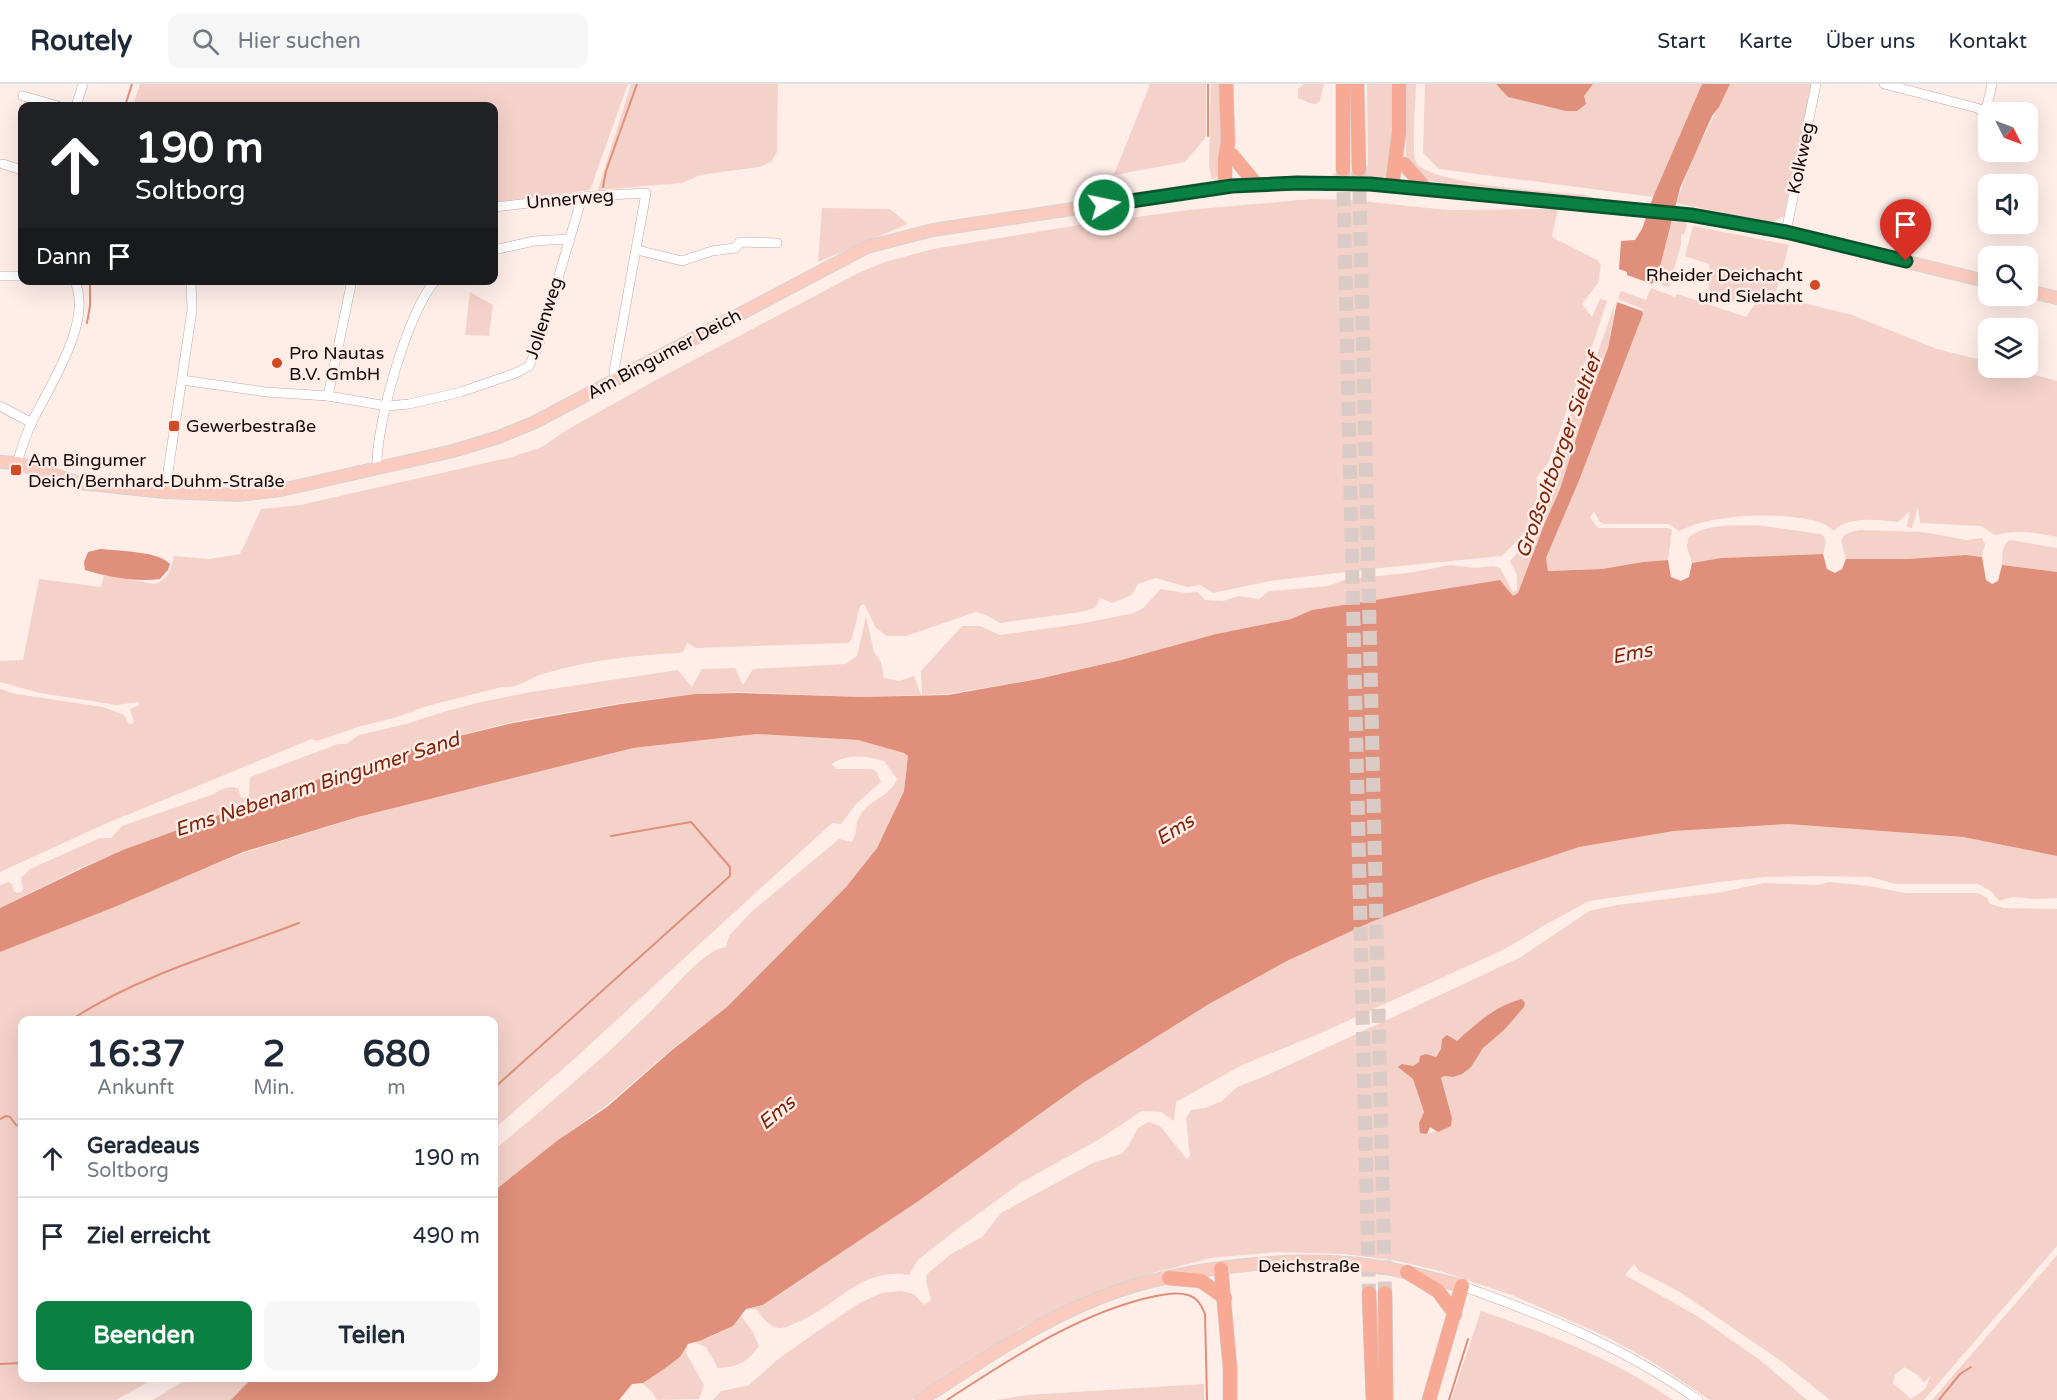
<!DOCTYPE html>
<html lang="de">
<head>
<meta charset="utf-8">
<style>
	body { margin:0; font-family:"Varela Round",sans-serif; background:#f6f6f7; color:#1f2937; height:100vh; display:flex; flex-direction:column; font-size:22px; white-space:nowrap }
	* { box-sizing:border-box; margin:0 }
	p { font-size:20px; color:#747a83 }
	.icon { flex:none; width:33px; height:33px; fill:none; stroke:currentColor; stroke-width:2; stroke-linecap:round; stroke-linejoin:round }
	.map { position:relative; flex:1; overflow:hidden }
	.details { position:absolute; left:18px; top:932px; width:480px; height:366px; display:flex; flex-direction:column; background:#fff; border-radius:12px; box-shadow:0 6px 24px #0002 }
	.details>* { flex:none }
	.banner { position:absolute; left:18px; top:18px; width:480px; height:183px; border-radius:12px; box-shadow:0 6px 24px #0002; background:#202124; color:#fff; overflow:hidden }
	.needle { width:39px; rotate:132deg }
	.tools { position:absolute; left:1978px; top:18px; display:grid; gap:12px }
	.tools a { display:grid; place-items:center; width:60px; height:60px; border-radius:12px; background:#fff; box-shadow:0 6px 24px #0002; font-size:30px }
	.pin { position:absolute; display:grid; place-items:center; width:51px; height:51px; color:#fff; margin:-62px -26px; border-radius:50% 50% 50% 0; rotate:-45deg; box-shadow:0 0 6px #0007 }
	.pin .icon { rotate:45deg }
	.me { position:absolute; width:66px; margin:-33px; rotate:80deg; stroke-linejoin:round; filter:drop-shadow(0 0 4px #0008) }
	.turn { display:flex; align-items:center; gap:21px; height:126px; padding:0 18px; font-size:27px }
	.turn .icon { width:78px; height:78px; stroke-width:2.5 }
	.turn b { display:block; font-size:42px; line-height:51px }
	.then { display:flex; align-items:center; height:57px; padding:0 18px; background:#0003; gap:12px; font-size:22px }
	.eta { display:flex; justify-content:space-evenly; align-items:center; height:102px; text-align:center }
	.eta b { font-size:36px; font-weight:700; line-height:42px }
	.cta { display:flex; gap:12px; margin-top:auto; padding:12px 18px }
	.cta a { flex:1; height:69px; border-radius:12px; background:#0b8043; color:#fff; font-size:24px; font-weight:700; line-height:69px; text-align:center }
	.cta a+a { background:#f6f6f7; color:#1f2937 }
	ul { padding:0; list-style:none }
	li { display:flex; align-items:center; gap:18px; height:78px; padding:0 18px; border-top:2px solid #e0e1e3 }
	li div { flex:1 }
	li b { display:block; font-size:22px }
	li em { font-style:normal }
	header { display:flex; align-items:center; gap:36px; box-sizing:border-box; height:84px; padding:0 30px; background:#fff; border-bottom:2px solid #e0e1e3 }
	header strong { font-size:28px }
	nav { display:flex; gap:33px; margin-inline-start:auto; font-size:21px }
	.search { width:420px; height:54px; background:#f6f6f7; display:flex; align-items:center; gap:15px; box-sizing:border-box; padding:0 21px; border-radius:12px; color:#747a83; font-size:22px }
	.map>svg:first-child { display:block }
	.green { fill:#f4d2c9; fill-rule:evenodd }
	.water { fill:#df8f7a }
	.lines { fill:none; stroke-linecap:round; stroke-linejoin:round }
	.stream { stroke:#df8f7a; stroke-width:2 }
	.highway-tunnel { stroke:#dbcbc6; stroke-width:14; stroke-dasharray:14 7; stroke-linecap:butt }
	.minor-casing { stroke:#c0aba5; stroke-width:10 }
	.major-casing { stroke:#d4d3d3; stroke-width:14 }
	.highway-casing { stroke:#d4d3d3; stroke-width:15 }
	.minor { stroke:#fff; stroke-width:9 }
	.major { stroke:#fbcbbf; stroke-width:12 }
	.highway { stroke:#f8a994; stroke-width:14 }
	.route-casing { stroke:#07532c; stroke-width:15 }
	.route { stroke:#0b8043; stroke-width:10 }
	.poi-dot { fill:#d24924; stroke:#ffede8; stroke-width:2 }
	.labels { text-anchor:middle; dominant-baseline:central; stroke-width:5; stroke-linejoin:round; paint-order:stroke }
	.street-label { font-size:18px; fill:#110a08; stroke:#ffede8 }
	.poi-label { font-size:18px; fill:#110a08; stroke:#ffede8; text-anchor:start }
	.water-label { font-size:20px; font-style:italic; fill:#812308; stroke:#ffede8 }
</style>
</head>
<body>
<header>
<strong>Routely</strong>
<div class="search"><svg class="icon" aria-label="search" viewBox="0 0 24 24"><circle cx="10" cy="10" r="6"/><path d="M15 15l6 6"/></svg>Hier suchen</div>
<nav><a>Start</a><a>Karte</a><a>Über uns</a><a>Kontakt</a></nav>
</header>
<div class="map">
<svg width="2057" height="1316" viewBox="0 0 2057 1316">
	<rect width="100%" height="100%" fill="#ffede8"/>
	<!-- green -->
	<g class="green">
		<path d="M140 0H628L590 106 494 118V22H133Z"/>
		<path d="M631 0H778L777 68 771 78 759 83 700 91 682 99 598 106Z"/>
		<path d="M1150 0H1206V53L1185 78 1114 91Z"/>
		<path d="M1211 0H1222L1221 87 1218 92 1212 96 1209 82Z"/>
		<path d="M1304 0H1324L1320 17 1316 20C1310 20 1303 16 1298 14V5Z"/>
		<path d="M1367 0H1395L1391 85 1386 92 1380 94H1332L1334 89 1365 87 1368 82Z"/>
		<path d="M1403 0H1416C1416 15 1411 67 1416 78 1429 101 1556 108 1585 111L1594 114V117L1485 108 1430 97C1418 91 1410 84 1406 71Z"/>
		<path d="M1425 0H1496L1498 3 1540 20 1566 27 1584 12 1593 0H1702L1653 113 1439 85 1423 69Z"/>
		<path d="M1730 0H1811L1784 132 1771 139 1676 119 1693 74Z"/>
		<path d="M1311 115 1352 116 1447 126 1558 125 1552 153 1597 176 1601 181 1598 199 1582 220 1592 233 1600 215 1607 217 1594 257 1580 290 1548 379 1537 393V412L1532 441 1502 472 1380 484 1270 497 1213 509 1200 501 1187 503 1156 494 1138 500 1132 511 1112 519 1100 514 1095 524 1081 528 1000 539 988 532 976 528 906 552H887L876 544 864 520 860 522 852 555 848 559 696 564 687 559 684 567 680 569C635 571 590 576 546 589 530 593 519 605 502 603L427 622 397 633 358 643 317 657 312 655 105 740 0 788V605L16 610 103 623 124 631 129 640 134 639 130 625 139 621 138 618 117 621 40 609 0 598V577L23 576 39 495 101 503 104 491 155 500C169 495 171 485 174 472L209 475 240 470 261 425 300 421 512 373 542 363 565 347 656 296 860 188 885 178 933 165 1085 140 1188 126Z"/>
		<path d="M822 124 890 125 908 140 818 178Z"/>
		<path d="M1672 137 1685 138 1687 141 1685 149 1681 151V160L1669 203 1656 199Z"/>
		<path d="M1693 142 1789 161 1775 212 1852 231 1937 265 1989 278V284H2009L2057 297V453C2035 449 2017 445 1995 451L1981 442 1920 439 1918 423 1912 444 1907 443 1910 427 1898 438C1879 436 1848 431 1834 447 1830 444 1827 441 1822 439 1785 427 1714 429 1679 447L1669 440H1604L1600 438 1594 428 1590 433 1598 444H1668L1672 446 1668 476 1643 478 1602 485 1548 487 1546 474 1578 399 1643 225 1618 215 1621 207 1646 216 1651 204 1675 213 1677 210 1746 233 1756 218 1726 217 1709 212V180L1685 172Z"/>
		<path d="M470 208 493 221 489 252 465 251Z"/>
		<path d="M1615 220 1608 264 1587 320 1560 405 1544 441 1518 510 1513 512 1500 496 1312 526 1291 535 1216 550 1120 576 1037 595 947 610 922 611 921 587 962 542H980L1000 551 1079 540 1134 529 1143 524 1161 505 1186 509 1198 508 1205 516 1223 517 1239 512 1259 515 1269 507 1328 502 1347 495 1408 489 1451 481 1475 484 1494 482 1500 484 1513 508 1517 506V491L1510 477 1529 455 1545 431 1546 419 1555 402 1554 394 1543 405C1542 384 1555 386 1562 371L1558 364 1574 320 1587 299Z"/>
		<path d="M1756 441 1821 450C1828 455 1825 462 1823 470L1721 474 1692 479 1687 463 1688 454C1705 439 1735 442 1756 441Z"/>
		<path d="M1860 446 1923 448 1967 456 1982 454 1985 460 1982 473 1966 471 1907 475H1846C1840 455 1837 450 1860 446Z"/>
		<path d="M2010 456 2057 464V488L2002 481C2003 471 2001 461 2010 456Z"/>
		<path d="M866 532 874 568 881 578 884 594 899 597 914 592 921 611 862 613 738 608 695 610 621 619 512 638 434 658 339 688 241 723 82 783 0 824V801L8 798 12 800 14 807 17 809 21 808 23 804 21 794 30 785 100 754H111L122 742 214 710C222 704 229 702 238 704L241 714H246L249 711 250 693 338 660H346L359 651 406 640 443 628 481 618 531 608 678 586 692 603 702 585 735 584 743 601 753 585 846 580 857 572Z"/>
		<path d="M758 650 859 656 904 669 908 672 904 706 877 764 846 803 727 923 672 965 607 1021 558 1056 494 1107V1066C532 1035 569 1002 606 970 622 955 638 940 653 925 671 908 701 867 726 863L729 852 751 828 839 755 852 758C858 747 854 738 863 727 874 714 890 712 897 695L884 677C867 672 847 669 832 680L836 685H871L876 687 881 698 857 719 841 740 832 739 573 976 494 1045V936H22V1293H157L116 1316H0V868L243 769 359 733 497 697 633 664Z"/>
		<path d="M1788 740 1963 753 2057 772V814L2034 815 2013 813 1999 817 1991 807 1978 800H1896L1870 793 1817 792 1765 793 1720 798 1589 817 1545 841 1505 865 1321 949 1242 981 1176 1018 1174 1037 1161 1028 1142 1027 1098 1056 1022 1098 956 1146 918 1176 909 1191C862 1182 837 1222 798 1238 793 1240 786 1244 781 1244 770 1245 762 1232 756 1225H746L764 1221 920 1116 1083 999 1209 920 1287 877 1371 838 1484 795 1579 763 1674 747Z"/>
		<path d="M1829 798 1869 802 1905 809H1978L1987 814 1990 820 2004 824 2057 825V1162L1924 1316H1830L1781 1277 1680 1208 1639 1187 1634 1180 1625 1191 1697 1232 1760 1276 1807 1316H1710L1651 1277 1605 1252 1512 1211 1440 1187 1398 1177 1345 1170 1278 1168 1211 1174 1157 1188 1103 1205 1021 1244 912 1316H713L721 1307 749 1301 777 1276 812 1251 858 1220 881 1209 902 1207 914 1210 924 1221 931 1216 926 1197 927 1190 951 1170 982 1153 1001 1129 1093 1079 1121 1070 1127 1064 1138 1044 1149 1038 1160 1042 1187 1075 1190 1073 1186 1034 1191 1026 1205 1024 1222 1017 1237 1003 1263 993 1393 933 1521 873 1589 827 1617 821 1717 809 1764 799 1817 801ZM1513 935C1506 944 1498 949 1489 957 1473 972 1471 996 1443 992L1441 995 1452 1034 1451 1042 1427 1050 1419 1039 1424 1028 1413 995V982L1435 973 1441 966 1457 957ZM1904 1283 1918 1291 1924 1299 1931 1291 1925 1305 1911 1315 1893 1299 1895 1291Z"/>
		<path d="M2057 1171V1316H1932Z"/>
		<path d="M1481 1227C1548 1250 1614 1275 1673 1316H1451Z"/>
		<path d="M741 1232 753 1248 759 1262C748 1278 738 1283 718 1284L706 1263 693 1258C711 1255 730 1245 741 1232Z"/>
		<path d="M687 1261 686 1269 704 1301 699 1315 657 1316 652 1308 642 1299 680 1273Z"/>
		<path d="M190 1293H261L241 1316H153Z"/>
		<path d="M1204 1300V1316H996L1027 1311Z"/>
	</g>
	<!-- water -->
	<g class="water">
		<path d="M1496 0H1593L1584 12 1586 20 1577 27H1566L1508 13Z"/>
		<path d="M1702 0H1730L1719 23 1712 32 1680 104 1656 199 1653 198 1652 200 1627 191V188L1619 185 1621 157 1635 156 1642 145 1653 113Z"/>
		<path d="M1617 218 1642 227 1643 230 1578 399 1546 474 1548 487 1602 485 1643 478 1668 476 1671 493 1681 497 1689 493 1692 479 1721 474 1823 470 1827 485 1835 489 1842 485 1846 475H1907L1966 471 1982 473 1986 496 1992 500 1998 497 2002 481 2057 488V772L1963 753 1788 740 1674 747 1579 763 1484 795 1371 838 1287 877 1209 920 1083 999 920 1116 763 1221 746 1225 733 1242 702 1256 688 1260 680 1273 664 1285 643 1299 632 1300 619 1316H231L253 1293H494V1107L558 1056 607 1023 672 966 727 923 846 803 877 764 904 707 908 672 904 669 858 656 757 650 633 664 358 733 243 768 112 824 0 868V824L83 784 123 766 241 723 339 688 434 658 513 639 621 620 695 610 738 609 862 613 948 611 1038 595 1121 576 1216 550 1291 535 1312 526 1500 496 1513 512 1518 509 1544 441 1560 405 1587 320 1608 264Z"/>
		<path d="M100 465C118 467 159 467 170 480L168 486 160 495C136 498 108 493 85 486L84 478 88 468Z"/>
		<path d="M1522 915 1525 919 1524 923 1504 946 1483 964 1471 983 1462 990 1453 993 1444 992 1441 994 1452 1034 1451 1042 1438 1048 1430 1043 1427 1050 1420 1049 1419 1039 1424 1028 1413 995 1398 983 1402 980 1413 982 1419 978 1420 972 1426 970 1436 973 1441 965 1442 955 1447 951 1457 957C1477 939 1495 922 1522 915Z"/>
	</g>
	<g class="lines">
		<!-- stream -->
		<g class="stream">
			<path d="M125 22 132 0"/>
			<path d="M1208 52V0"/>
			<path d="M603 103 606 87 637 0"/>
			<path d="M87 239 90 222V196"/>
			<path d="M77 936V932C143 890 226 867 299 839"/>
			<path d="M494 1004 730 792V783L691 738 611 752"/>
			<path d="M0 1035 6 1032 10 1033 16 1041 22 1042"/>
			<path d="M0 1280 22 1279"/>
			<path d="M947 1316C1010 1275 1082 1227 1156 1212 1165 1210 1178 1208 1188 1211 1198 1214 1201 1221 1205 1230L1207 1316"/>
			<path d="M1449 1316 1468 1255"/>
			<path d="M1939 1316 1960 1290 1971 1283"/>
		</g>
		<!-- highway-tunnel -->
		<g class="highway-tunnel">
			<path d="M1359 85 1385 1209"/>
			<path d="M1343 87 1369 1209"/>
		</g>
		<defs>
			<g id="minor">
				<path d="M1884 0 1977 24 1989 32"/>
				<path d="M23 12 58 22"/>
				<path d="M76 22 83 0"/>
				<path d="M1983 27 1987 22 1992 0"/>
				<path d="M3 80 22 86"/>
				<path d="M494 123 592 112 646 109 614 287 616 296"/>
				<path d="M1786 148 1816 0"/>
				<path d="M494 166 534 157 569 155"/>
				<path d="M637 166 682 177 712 167 735 164 740 158 777 159"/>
				<path d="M0 192H22"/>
				<path d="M182 296 266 308 328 312 387 322 409 320 461 308 516 289 529 282 538 263 582 113"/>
				<path d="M328 312 352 196"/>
				<path d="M0 322 32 339"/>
				<path d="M17 379C21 366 25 353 31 340 48 304 95 236 74 196"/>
				<path d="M377 384C375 344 408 225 436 196"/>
				<path d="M165 408 192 226 191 196"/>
				<path d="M1462 1202C1546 1232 1626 1264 1698 1316"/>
			</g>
			<g id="major">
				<path d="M2028 207 2057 214"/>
				<path d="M0 378 17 379 79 399 165 408 238 411 281 406 453 367 499 353 535 338 867 163 933 146 1225 102 1297 99 1370 100 1691 131 1725 136 1786 148 1989 198"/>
				<path d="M921 1316C978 1279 1036 1239 1099 1214 1173 1184 1295 1170 1373 1182 1403 1186 1433 1195 1462 1202"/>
			</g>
			<g id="highway">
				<path d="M1357 0 1359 85"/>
				<path d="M1232 71 1256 100"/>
				<path d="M1404 80 1426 105"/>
				<path d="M1343 85V0"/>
				<path d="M1225 102V74L1228 59 1226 0"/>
				<path d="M1392 102 1399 48V0"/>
				<path d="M1221 1185 1230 1284V1316"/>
				<path d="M1407 1188 1438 1207 1455 1230"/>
				<path d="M1169 1194 1201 1197 1225 1214"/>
				<path d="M1369 1209 1373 1316"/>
				<path d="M1385 1209 1386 1316"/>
				<path d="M1429 1316 1462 1202"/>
			</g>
		</defs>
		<!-- minor casing -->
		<use href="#minor" class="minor-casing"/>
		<!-- major casing -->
		<use href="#major" class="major-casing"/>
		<!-- highway casing -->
		<use href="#highway" class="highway-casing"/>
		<!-- minor -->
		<use href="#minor" class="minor"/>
		<!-- major -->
		<use href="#major" class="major"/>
		<!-- highway -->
		<use href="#highway" class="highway"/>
	</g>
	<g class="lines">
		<defs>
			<path id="route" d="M1104 121 1232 102 1297 99 1370 100 1691 131 1786 148 1906 177"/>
		</defs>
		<!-- route casing -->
		<use href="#route" class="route-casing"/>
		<!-- route -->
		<use href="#route" class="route"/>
	</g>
	<!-- markers -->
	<g class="poi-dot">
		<circle cx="1815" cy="201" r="6"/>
		<circle cx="277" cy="279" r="6"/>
		<rect x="168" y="336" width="12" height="12" rx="3"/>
		<rect x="10" y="380" width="12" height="12" rx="3"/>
	</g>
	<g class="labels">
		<!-- street labels -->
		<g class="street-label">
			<text transform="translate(1801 74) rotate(-78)">Kolkweg</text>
			<text transform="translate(570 115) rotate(-5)">Unnerweg</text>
			<text transform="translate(544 234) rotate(-72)">Jollenweg</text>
			<text transform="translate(664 270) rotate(-28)">Am Bingumer Deich</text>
			<text x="1309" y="1182">Deichstraße</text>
		</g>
		<!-- poi labels -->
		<g class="poi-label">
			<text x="1803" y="191" text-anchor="end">Rheider Deichacht<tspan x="1803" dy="21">und Sielacht</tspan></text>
			<text x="289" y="269">Pro Nautas<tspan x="289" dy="21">B.V. GmbH</tspan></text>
			<text x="186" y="342">Gewerbestraße</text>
			<text x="28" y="376">Am Bingumer<tspan x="28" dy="21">Deich/Bernhard-Duhm-Straße</tspan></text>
		</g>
		<!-- water labels -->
		<g class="water-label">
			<text transform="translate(1559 372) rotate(-70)">Großsoltborger Sieltief</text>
			<text transform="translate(1632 570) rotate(-11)">Ems</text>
			<text transform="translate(317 701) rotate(-18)">Ems Nebenarm Bingumer Sand</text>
			<text transform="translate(1175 746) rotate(-32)">Ems</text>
			<text transform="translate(777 1029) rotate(-39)">Ems</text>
		</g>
	</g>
</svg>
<div class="tools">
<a><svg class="needle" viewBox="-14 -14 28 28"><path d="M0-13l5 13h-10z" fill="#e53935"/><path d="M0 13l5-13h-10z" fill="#747a83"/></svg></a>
<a><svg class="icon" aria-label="sound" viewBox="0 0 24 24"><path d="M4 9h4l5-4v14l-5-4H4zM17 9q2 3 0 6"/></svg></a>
<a><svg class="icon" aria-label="search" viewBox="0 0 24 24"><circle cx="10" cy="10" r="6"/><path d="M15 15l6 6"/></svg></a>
<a><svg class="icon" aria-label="layers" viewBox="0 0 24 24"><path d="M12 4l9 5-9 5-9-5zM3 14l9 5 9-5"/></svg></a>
</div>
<div class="pin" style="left:1906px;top:177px;background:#d93025"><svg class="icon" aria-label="arrive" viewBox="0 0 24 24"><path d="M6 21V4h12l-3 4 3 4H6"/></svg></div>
<svg class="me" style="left:1104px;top:121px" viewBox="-20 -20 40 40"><circle r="17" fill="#0b8043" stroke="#fff" stroke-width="3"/><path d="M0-11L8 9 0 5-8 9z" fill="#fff"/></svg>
<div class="banner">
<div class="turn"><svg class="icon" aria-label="ahead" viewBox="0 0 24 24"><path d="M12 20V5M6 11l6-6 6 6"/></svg><div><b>190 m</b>Soltborg</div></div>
<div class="then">Dann<svg class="icon" aria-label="arrive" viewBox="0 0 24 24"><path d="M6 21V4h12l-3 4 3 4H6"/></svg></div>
</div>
<section class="details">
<div class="eta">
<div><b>16:37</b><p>Ankunft</p></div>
<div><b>2</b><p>Min.</p></div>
<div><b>680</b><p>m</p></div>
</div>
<ul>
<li><svg class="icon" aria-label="ahead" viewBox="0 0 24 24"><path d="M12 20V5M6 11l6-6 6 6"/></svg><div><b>Geradeaus</b><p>Soltborg</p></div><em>190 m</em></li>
<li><svg class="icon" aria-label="arrive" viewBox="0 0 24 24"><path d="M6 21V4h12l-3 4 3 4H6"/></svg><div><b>Ziel erreicht</b></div><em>490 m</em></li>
</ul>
<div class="cta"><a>Beenden</a><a>Teilen</a></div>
</section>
</div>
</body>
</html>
